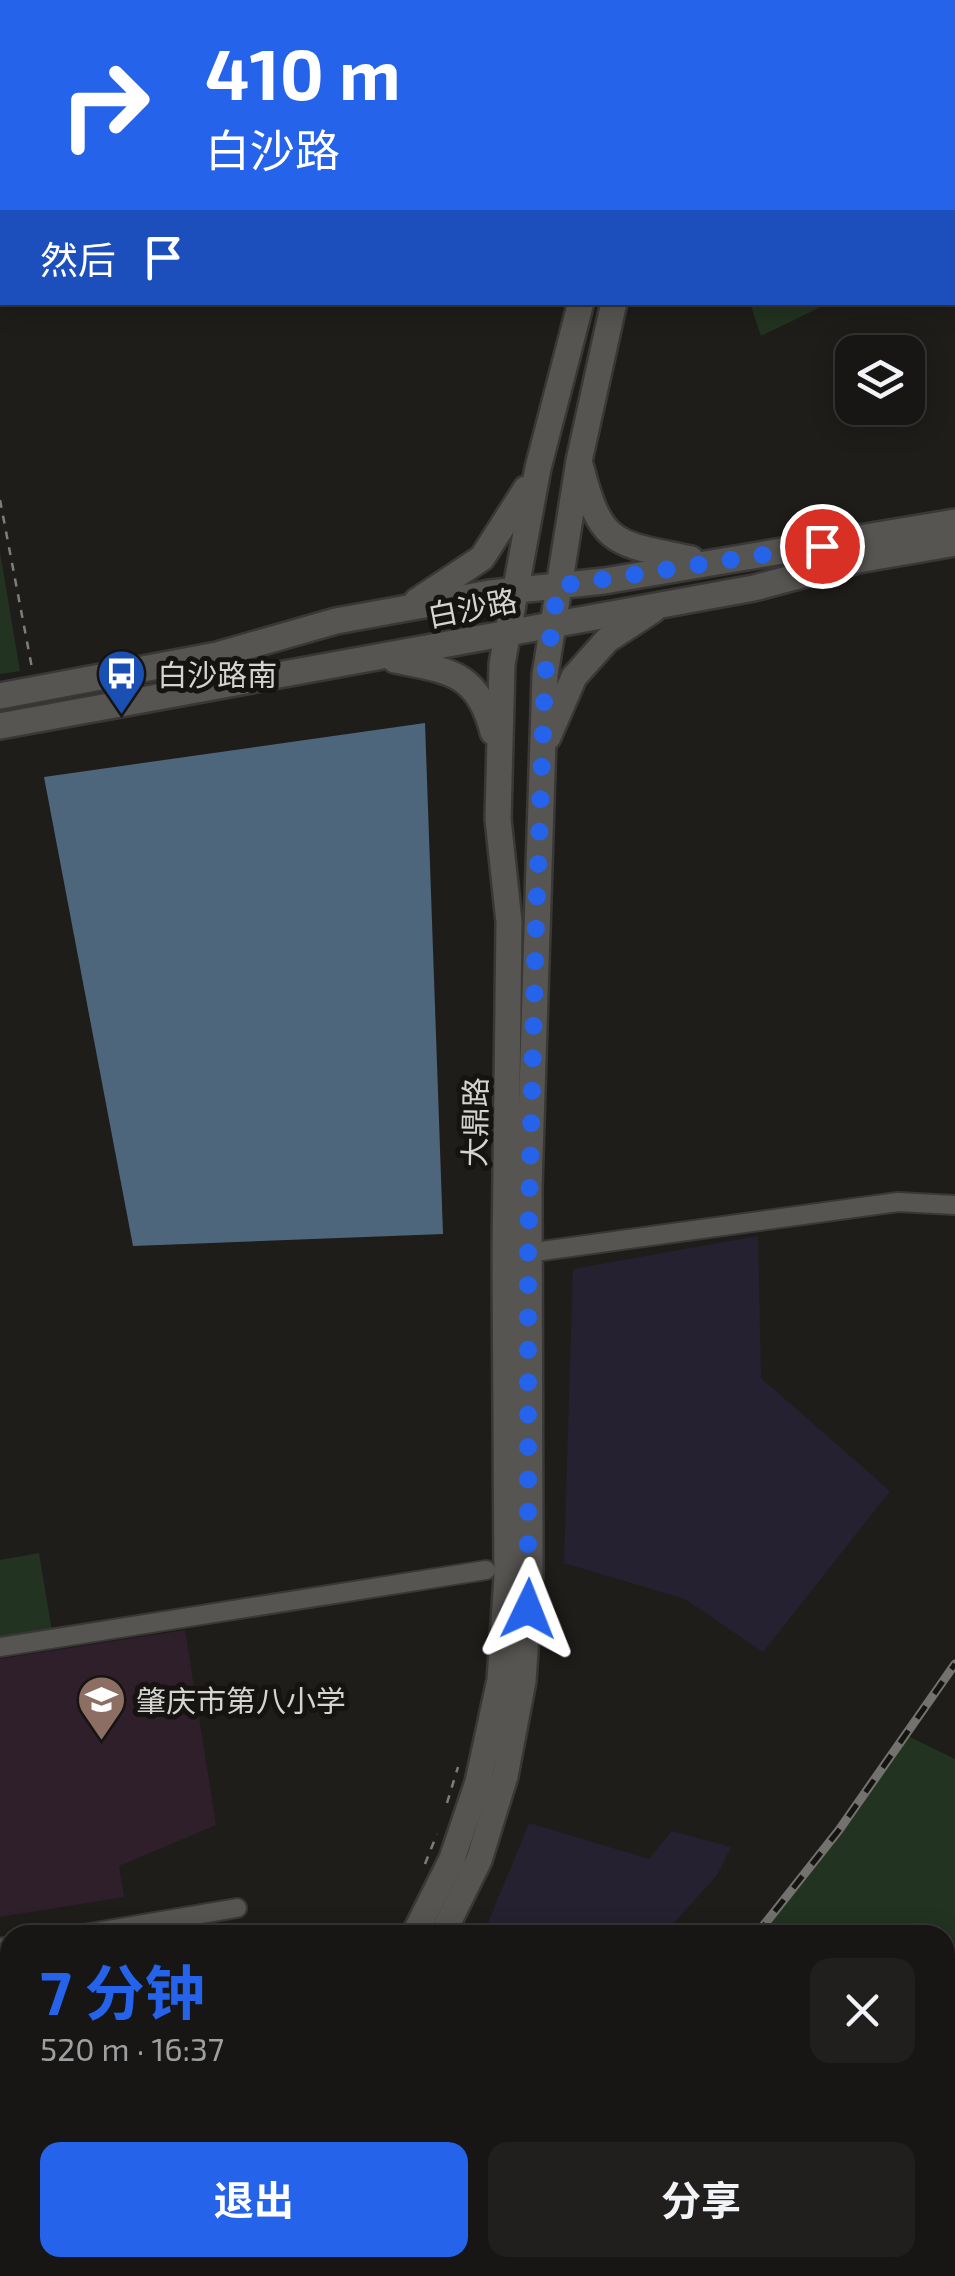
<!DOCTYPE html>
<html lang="zh">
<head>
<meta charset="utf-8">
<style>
	body { margin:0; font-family:"Exo 2","Noto Sans SC",sans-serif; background:#201f1d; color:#f1f3f6; height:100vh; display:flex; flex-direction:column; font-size:38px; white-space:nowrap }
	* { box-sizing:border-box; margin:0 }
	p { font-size:32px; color:#9e9fa0 }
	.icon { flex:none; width:55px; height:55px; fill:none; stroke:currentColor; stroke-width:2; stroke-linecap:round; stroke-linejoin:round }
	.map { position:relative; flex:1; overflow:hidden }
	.sheet { position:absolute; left:0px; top:1925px; width:955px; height:352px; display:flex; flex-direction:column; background:#171614; border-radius:30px 30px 0 0; box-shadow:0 5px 25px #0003,0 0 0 2px #363534 }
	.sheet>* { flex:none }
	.top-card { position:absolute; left:0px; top:0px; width:955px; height:305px; box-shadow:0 5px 25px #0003,0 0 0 2px #363534; background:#2563eb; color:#fff; overflow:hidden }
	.tools { position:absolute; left:835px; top:335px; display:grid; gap:20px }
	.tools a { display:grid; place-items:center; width:90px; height:90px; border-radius:20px; background:#171614; box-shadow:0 5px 25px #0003,0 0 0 2px #363534; font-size:50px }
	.pin { position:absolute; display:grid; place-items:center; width:85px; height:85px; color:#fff; margin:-42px; border:5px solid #fff; border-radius:50%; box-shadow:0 2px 10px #0007 }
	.me { position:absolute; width:110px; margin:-55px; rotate:2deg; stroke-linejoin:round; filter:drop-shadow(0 0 8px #0008) }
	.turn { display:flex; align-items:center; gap:35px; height:210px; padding:0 40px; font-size:45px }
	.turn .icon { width:130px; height:130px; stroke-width:2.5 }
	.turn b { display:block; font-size:70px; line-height:85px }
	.then { display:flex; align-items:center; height:95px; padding:0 40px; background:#0003; gap:20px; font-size:38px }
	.round { display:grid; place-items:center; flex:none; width:105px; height:105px; border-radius:20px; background:#201f1d }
	.head { display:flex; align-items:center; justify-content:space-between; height:170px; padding:0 40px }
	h1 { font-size:60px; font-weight:700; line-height:75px; color:#2563eb }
	.cta { display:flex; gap:20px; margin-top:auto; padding:20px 40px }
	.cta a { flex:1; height:115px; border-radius:20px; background:#2563eb; color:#fff; font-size:40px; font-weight:700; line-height:115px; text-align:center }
	.cta a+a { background:#201f1d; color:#f1f3f6 }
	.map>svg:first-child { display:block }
	.industrial { fill:#252131 }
	.education { fill:#2e1f2a }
	.green { fill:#223321 }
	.water { fill:#4e667b }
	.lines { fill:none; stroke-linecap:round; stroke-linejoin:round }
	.minor-casing { stroke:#3a3837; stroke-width:22 }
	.secondary-casing { stroke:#3a3837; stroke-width:30 }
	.path { stroke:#7f7d7a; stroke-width:2.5; stroke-dasharray:8 8; stroke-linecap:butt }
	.minor { stroke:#575552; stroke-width:18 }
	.secondary { stroke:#575552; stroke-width:25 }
	.rail-casing { stroke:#74726f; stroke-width:9 }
	.rail { stroke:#161411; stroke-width:5; stroke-dasharray:15; stroke-linecap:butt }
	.route { stroke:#2563eb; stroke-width:18; stroke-dasharray:0 32.4 }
	.labels { text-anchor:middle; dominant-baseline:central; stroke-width:10; stroke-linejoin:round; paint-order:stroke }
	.street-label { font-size:30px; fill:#d6d4d2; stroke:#161411 }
	.poi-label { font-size:30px; fill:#d6d4d2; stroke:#161411; text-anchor:start }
</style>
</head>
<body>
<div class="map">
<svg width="955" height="2276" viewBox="0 0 955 2276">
	<rect width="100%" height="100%" fill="#1f1d1a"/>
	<!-- industrial -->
	<g class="industrial">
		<path d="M758 1236 761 1378 890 1491 763 1652 685 1599 564 1563 573 1269Z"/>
		<path d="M529 1823 649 1859 672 1831 731 1847 717 1875 663 1935H483Z"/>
	</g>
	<!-- education -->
	<path class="education" d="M185 1630 216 1825 119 1866 124 1897 0 1917V1659Z"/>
	<!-- green -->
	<g class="green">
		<path d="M722 0H955V240L953 241 952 2H721Z"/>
		<path d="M750 303V302L829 303 761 336Z"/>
		<path d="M0 552 20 671 0 674Z"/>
		<path d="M39 1553 52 1631 0 1640V1560Z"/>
		<path d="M906 1735 955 1759V2132L945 2139V1935H756L839 1830Z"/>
		<path d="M945 2229 955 2249V2276H447L456 2268H945Z"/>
	</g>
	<!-- water -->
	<path class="water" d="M425 723 443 1234 133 1246 44 777Z"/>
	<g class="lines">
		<defs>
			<g id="minor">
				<path d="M520 1254 898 1202 955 1205"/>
				<path d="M0 1647 486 1570"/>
				<path d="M78 1935 237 1908"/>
				<path d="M0 1948 10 1946"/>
			</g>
			<g id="secondary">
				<path d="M647 2V0"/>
				<path d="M677 2 678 0"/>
				<path d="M581 468C601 548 617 543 691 559"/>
				<path d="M417 601 482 558 526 489"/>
				<path d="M395 660C449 671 478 672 493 732"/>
				<path d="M0 696 217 655 336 621 490 593 604 581 955 522"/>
				<path d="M0 726 754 588 858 560 955 543"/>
				<path d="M548 737 574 677 607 640 653 610"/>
				<path d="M414 1935 452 1859 478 1782 500 1680 507 1578 505 1256 509 922 498 819 502 664 538 468 581 302"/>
				<path d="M442 1935 479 1860 505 1776 523 1681 530 1573 529 1187 545 675 579 461 614 302"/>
				<path d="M0 2269 14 2276"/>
				<path d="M97 2276 107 2268"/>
				<path d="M133 2276 143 2268"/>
				<path d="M173 2276 179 2268"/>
			</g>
		</defs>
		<!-- minor casing -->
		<use href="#minor" class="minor-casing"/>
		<!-- secondary casing -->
		<use href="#secondary" class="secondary-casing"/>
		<!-- path -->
		<g class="path">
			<path d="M0 500 32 668"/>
			<path d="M447 1803 458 1767"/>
			<path d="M425 1864 437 1834"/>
			<path d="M33 2273 61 2268"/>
		</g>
		<!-- minor -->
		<use href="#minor" class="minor"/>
		<!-- secondary -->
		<use href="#secondary" class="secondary"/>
		<defs>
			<g id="rail">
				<path d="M756 1935 839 1830 955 1664"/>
				<path d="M447 2276 456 2268"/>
			</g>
		</defs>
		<!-- rail casing -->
		<use href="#rail" class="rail-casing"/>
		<!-- rail -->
		<use href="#rail" class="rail"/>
	</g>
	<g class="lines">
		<!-- route -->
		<path class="route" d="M528 1609V1252L536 924 545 675 558 586 822 546"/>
	</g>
	<!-- icons -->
	<defs>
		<symbol id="bus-pin" viewBox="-11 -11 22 30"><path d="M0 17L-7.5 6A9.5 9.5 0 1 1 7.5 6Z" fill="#1a4fb4" stroke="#161411"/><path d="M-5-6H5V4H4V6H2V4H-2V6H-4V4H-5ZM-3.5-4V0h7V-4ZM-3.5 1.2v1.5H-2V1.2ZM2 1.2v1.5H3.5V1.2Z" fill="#fff"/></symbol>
		<symbol id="school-pin" viewBox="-11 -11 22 30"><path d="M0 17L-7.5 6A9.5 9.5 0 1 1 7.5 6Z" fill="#8d6e63" stroke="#161411"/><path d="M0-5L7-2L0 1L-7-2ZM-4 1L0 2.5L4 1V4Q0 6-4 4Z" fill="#fff"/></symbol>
	</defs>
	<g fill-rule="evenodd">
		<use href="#bus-pin" x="94" y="646" width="55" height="75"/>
		<use href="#school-pin" x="74" y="1672" width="55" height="75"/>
	</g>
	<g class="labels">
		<!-- street labels -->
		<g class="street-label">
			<text transform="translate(472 607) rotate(-11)">白沙路</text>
			<text transform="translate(474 1122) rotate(-89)">大鼎路</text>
		</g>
		<!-- poi labels -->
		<g class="poi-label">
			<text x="157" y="674">白沙路南</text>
			<text x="136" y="1700">肇庆市第八小学</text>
		</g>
	</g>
</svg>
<div class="tools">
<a><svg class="icon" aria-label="layers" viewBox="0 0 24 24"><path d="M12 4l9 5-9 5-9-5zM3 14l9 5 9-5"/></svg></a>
</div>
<div class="pin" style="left:822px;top:546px;background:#d93025"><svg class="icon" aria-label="arrive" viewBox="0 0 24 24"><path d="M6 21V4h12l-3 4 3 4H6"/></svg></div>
<svg class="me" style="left:528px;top:1609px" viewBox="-20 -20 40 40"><path d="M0-17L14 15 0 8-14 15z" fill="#2563eb" stroke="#fff" stroke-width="4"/></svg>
<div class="top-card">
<div class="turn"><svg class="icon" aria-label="right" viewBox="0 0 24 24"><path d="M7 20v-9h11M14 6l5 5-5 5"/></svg><div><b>410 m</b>白沙路</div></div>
<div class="then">然后<svg class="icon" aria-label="arrive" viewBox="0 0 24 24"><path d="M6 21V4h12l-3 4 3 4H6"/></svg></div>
</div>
<section class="sheet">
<div class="head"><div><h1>7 分钟</h1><p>520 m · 16:37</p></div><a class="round"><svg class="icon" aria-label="close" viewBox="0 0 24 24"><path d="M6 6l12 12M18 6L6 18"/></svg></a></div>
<div class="cta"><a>退出</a><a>分享</a></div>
</section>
</div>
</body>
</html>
